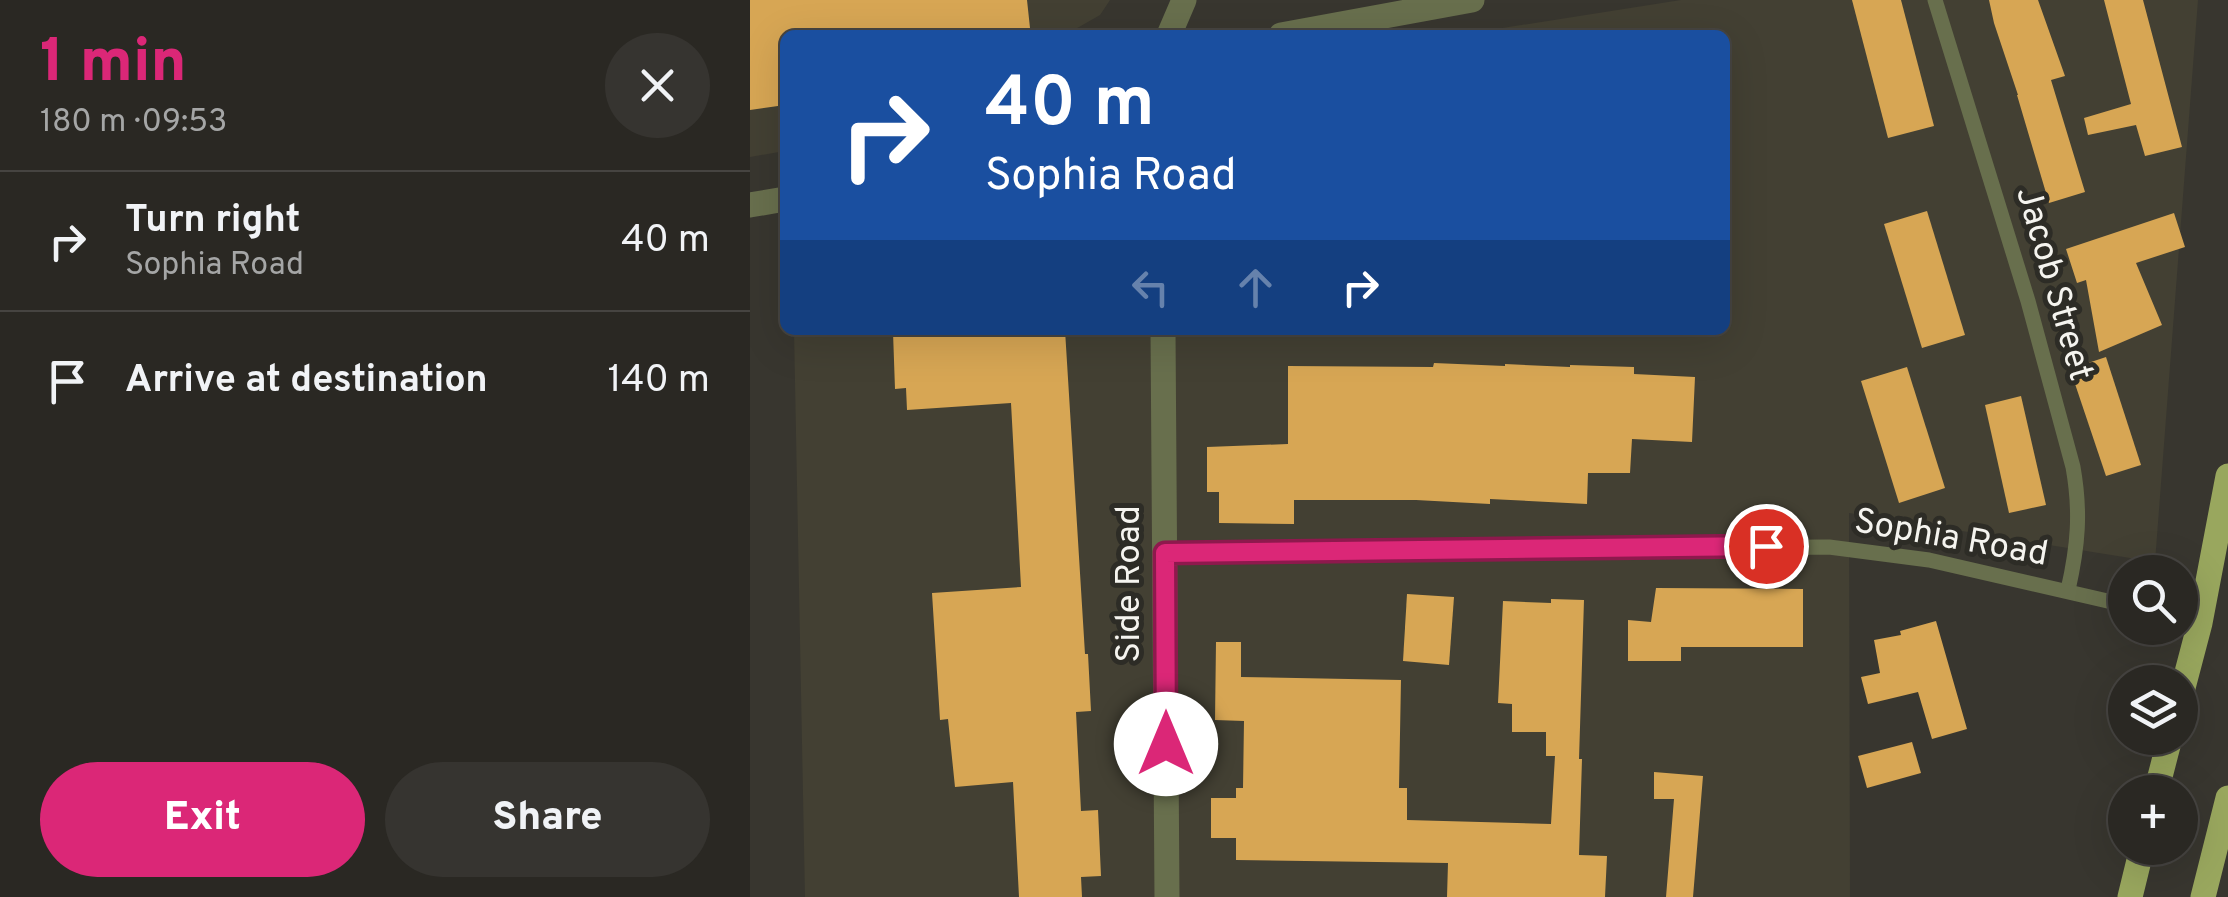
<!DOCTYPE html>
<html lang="en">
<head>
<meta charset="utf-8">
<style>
	body { margin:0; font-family:Overpass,sans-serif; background:#363430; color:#f1f3f6; height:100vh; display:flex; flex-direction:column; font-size:38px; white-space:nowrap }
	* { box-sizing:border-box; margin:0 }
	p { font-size:32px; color:#a5a6a6 }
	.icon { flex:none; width:55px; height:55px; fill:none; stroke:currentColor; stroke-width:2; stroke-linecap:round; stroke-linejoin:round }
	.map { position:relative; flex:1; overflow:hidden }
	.details { display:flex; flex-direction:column; background:#2a2823; width:750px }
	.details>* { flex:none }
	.hud { position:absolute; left:30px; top:30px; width:950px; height:305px; border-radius:15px; box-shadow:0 10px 40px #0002,0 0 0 2px #464441; background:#1a4fa0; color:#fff; overflow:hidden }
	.controls { position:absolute; left:1358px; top:555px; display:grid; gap:20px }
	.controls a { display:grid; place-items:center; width:90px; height:90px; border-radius:50%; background:#2a2823; box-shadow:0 10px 40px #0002,0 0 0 2px #464441; font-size:50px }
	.pin { position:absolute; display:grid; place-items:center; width:85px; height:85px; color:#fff; margin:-42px; border:5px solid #fff; border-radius:50%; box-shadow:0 2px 10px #0007 }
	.me { position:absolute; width:110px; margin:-55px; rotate:0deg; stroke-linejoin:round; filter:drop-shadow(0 0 8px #0008) }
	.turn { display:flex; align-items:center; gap:35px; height:210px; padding:0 40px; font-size:45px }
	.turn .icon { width:130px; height:130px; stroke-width:2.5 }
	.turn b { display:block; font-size:70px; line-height:85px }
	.lanes { display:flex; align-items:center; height:95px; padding:0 40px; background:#0003; justify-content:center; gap:50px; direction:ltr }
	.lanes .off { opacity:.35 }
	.round { display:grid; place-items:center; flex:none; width:105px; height:105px; border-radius:52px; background:#363430 }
	.summary { display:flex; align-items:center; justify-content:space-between; height:170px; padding:0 40px }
	h1 { font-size:60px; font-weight:800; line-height:75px; color:#db2777 }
	.button { display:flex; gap:20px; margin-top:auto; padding:20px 40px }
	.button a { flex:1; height:115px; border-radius:60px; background:#db2777; color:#fff; font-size:40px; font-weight:800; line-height:115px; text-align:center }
	.button a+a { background:#363430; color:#f1f3f6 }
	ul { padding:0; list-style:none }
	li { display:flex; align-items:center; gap:30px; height:140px; padding:0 40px; border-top:2px solid #464441 }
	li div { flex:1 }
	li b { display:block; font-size:38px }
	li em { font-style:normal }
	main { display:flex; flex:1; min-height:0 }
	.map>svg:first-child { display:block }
	.built { fill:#434033 }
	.building { fill:#d7a654 }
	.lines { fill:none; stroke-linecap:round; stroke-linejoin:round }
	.service { stroke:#686f4d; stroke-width:15 }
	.minor { stroke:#686f4d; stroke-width:25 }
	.tertiary { stroke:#686f4d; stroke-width:25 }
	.primary { stroke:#99a75e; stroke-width:25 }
	.route-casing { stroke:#8e194d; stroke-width:25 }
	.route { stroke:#db2777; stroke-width:18 }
	.labels { text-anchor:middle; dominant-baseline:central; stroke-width:10; stroke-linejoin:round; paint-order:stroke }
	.street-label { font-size:35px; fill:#f5f4ef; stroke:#2d2c26 }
</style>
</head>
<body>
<main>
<section class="details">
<div class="summary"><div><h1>1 min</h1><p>180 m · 09:53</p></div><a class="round"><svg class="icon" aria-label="close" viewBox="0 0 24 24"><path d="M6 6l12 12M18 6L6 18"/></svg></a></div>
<ul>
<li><svg class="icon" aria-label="right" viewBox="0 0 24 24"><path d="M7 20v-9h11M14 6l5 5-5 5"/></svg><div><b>Turn right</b><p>Sophia Road</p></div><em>40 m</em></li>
<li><svg class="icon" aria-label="arrive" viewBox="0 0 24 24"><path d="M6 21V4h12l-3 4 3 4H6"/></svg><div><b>Arrive at destination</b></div><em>140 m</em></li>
</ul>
<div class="button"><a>Exit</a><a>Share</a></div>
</section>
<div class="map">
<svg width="1478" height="897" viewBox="0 0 1478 897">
	<rect width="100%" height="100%" fill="#38362f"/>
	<!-- built -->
	<g class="built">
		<path d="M0 0H360L350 15 315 35H35V151L0 157Z"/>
		<path d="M931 0H1448L1405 562 1099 513 1100 897H55L44 330H975V35H708Z"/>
	</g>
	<!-- building -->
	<g class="building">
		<path d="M0 0H277L280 28 197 35H35V105L0 110Z"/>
		<path d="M1102 0H1151L1184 126 1138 138Z"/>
		<path d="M1239 0H1288L1315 76 1301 80 1335 192 1299 203 1267 95H1268L1244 23Z"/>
		<path d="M1354 0H1393L1432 147 1395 156 1386 125 1338 135 1334 118 1381 104Z"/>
		<path d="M1177 211 1215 335 1172 348 1134 224Z"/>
		<path d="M1424 213 1435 247 1386 263 1412 325 1349 352 1336 280 1327 283 1316 249Z"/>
		<path d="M170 330H315L335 654H338L341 711 326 712 331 811 348 810 351 876 331 877 332 897H269L263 782 205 787 198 719 190 720 182 593 271 587 261 403 157 410 156 388 145 389 143 332Z"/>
		<path d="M1356 357 1391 465 1356 476 1320 369Z"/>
		<path d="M684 363 755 366V364L820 367V365L884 367V374L945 377 942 442 882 439 880 473H838L837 504 740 499V504L666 500H544V524L469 523V492H457V447L538 444V366L683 367Z"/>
		<path d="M1157 367 1195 488 1149 503 1111 381Z"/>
		<path d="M1271 396 1296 505 1259 513 1235 405Z"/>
		<path d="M906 588 1053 589V647H931V661H878V620L901 622Z"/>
		<path d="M657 594 704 597 699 665 653 661Z"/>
		<path d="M801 599 834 600 829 759H832L829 855 857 856 855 897H697L698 863 486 860V838H461V798H486V788H493L494 721 465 720 466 642H491V677L651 680 649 788H657V820L801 824 805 756H796V732H762V704L748 703 753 601 801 603Z"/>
		<path d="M1186 621 1217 729 1182 739 1168 692 1118 704 1111 677 1130 673 1124 640 1151 635 1150 631Z"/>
		<path d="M1162 742 1171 773 1117 788 1108 756Z"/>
		<path d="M904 772 953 776 943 897H916L924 799H904Z"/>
	</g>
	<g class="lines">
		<!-- service -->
		<g class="service">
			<path d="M1185 0 1278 301 1323 467C1331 512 1328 546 1318 590"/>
			<path d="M415 553 744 548 1079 547 1179 560 1375 605"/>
			<path d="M1430 618 1450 623"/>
		</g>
		<!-- minor -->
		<g class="minor">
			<path d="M531 35 722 0"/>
			<path d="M0 205 35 199"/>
		</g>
		<!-- tertiary -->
		<g class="tertiary">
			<path d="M419 35 434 0"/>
			<path d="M413 330 417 897"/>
		</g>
		<!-- primary -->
		<g class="primary">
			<path d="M1430 699 1450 623 1478 476"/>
			<path d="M1406 792 1420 738"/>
			<path d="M1380 897 1392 848"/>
			<path d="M1453 897 1478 798"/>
		</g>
	</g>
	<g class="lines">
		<defs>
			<path id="route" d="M416 744 415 553 1016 546"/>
		</defs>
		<!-- route casing -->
		<use href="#route" class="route-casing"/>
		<!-- route -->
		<use href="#route" class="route"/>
	</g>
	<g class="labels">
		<!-- street labels -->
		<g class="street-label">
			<text transform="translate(1303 284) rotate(74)">Jacob Street</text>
			<text transform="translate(1201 539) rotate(10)">Sophia Road</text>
			<text transform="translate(380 584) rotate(-90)">Side Road</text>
		</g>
	</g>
</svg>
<div class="controls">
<a><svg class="icon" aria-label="search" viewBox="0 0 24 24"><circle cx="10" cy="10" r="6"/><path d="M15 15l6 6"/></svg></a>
<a><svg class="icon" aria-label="layers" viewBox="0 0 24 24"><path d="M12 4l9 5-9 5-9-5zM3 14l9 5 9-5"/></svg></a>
<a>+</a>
</div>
<div class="pin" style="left:1016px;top:546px;background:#d93025"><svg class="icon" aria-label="arrive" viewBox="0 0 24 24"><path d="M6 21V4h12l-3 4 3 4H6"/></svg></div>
<svg class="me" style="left:416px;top:744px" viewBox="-20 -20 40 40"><circle r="19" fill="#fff"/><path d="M0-13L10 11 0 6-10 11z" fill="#db2777"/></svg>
<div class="hud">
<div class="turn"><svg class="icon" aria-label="right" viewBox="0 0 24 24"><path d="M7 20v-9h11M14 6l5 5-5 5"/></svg><div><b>40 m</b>Sophia Road</div></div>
<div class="lanes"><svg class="icon off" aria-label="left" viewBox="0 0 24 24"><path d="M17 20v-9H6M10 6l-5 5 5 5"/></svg><svg class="icon off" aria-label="ahead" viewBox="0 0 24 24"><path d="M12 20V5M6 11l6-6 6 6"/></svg><svg class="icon" aria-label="right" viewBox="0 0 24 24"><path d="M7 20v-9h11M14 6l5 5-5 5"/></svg></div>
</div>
</div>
</main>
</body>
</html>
